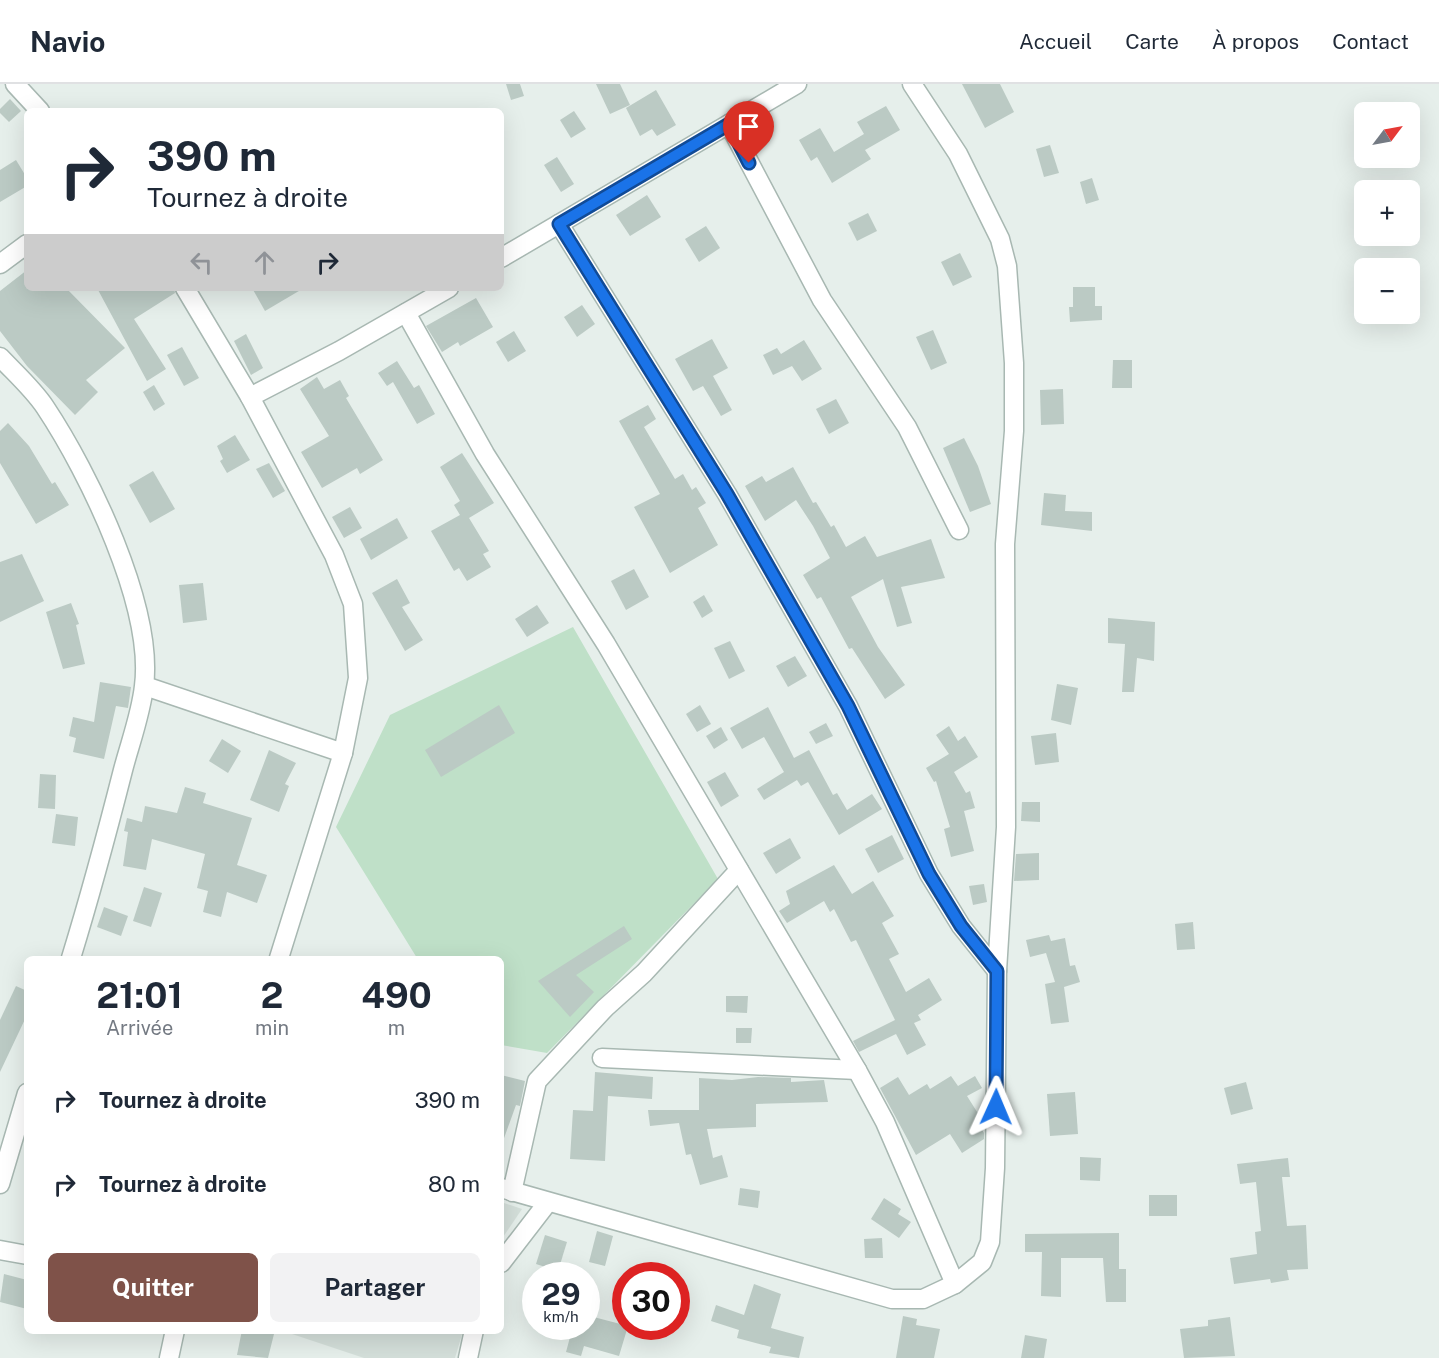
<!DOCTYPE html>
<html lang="fr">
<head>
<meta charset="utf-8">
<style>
	body { margin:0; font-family:"Public Sans",sans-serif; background:#f2f2f3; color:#1f2937; height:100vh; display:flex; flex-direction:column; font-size:22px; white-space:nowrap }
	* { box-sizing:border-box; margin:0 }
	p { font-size:20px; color:#747a83 }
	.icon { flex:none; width:33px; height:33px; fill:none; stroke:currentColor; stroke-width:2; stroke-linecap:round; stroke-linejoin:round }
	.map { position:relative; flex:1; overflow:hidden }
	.details { position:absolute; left:24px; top:872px; width:480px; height:378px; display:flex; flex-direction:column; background:#fff; border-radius:9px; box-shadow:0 6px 24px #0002 }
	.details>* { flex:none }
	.hud { position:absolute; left:24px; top:24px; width:480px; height:183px; border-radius:9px; box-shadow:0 6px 24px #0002; background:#fff; color:#1f2937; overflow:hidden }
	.needle { width:39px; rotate:58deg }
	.controls { position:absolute; left:1354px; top:18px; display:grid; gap:12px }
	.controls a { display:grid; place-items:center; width:66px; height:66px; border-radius:9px; background:#fff; box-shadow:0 6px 24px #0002; font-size:30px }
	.speed { position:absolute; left:522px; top:1178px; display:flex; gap:12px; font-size:30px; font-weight:700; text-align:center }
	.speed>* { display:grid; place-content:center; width:78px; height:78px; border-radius:50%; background:#fff; box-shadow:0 6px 24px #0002; line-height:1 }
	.speed small { font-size:15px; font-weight:400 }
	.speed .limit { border:9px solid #d22; background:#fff; color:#111 }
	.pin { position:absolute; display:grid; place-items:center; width:51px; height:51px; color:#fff; margin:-62px -26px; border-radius:50% 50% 50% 0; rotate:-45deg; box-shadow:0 0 6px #0007 }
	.pin .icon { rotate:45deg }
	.me { position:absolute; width:66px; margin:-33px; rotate:1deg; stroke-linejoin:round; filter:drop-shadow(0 0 4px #0008) }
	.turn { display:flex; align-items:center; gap:21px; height:126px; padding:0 24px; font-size:27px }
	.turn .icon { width:78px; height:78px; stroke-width:2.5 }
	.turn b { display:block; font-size:42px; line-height:51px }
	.lanes { display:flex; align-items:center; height:57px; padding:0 24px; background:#0003; justify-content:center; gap:30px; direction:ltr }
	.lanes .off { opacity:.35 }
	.eta { display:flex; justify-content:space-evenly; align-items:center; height:102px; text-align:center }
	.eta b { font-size:36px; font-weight:700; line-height:42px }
	.button { display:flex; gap:12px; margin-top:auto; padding:12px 24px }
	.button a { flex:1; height:69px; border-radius:9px; background:#7f5249; color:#fff; font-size:24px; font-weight:700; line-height:69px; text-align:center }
	.button a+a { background:#f2f2f3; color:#1f2937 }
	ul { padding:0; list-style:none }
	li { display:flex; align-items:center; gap:18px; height:84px; padding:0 24px }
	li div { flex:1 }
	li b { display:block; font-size:22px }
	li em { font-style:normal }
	header { display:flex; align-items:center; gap:36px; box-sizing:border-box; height:84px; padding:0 30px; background:#fff; border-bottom:2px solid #e0e1e3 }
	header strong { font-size:28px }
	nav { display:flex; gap:33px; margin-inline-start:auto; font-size:21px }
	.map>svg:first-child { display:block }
	.built { fill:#d4dfda }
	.green { fill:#bfe0c8 }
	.building { fill:#bbcac4 }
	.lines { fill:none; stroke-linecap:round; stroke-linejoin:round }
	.minor-casing { stroke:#a8b8b2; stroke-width:21 }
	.minor { stroke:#fff; stroke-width:18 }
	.route-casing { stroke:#114b97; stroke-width:15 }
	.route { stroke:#1a73e8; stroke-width:10 }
</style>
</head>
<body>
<header>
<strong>Navio</strong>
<nav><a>Accueil</a><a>Carte</a><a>À propos</a><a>Contact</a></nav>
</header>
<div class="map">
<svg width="1439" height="1274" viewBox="0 0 1439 1274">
	<rect width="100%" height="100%" fill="#e6efeb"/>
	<!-- built -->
	<g class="built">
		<path d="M501 1118 522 1125 501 1156Z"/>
		<path d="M283 1247H463L455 1274H364Z"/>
	</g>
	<!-- green -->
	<path class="green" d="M573 543 718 795 547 969 501 961V874H417L336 743 390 631Z"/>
	<!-- building -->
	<g class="building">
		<path d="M506 0H520L524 12 511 16Z"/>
		<path d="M596 0H620L630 21 610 30Z"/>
		<path d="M962 0H1000L1014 28 985 44Z"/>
		<path d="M656 6 676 41 657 52 652 45 640 52 626 24Z"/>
		<path d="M10 15 21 27 9 38 0 29V25Z"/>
		<path d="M886 22 900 46 865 66 871 75 832 99 817 73 811 77 799 56 820 44 834 68 864 50 857 38Z"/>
		<path d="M574 27 586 45 571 54 560 36Z"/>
		<path d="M1050 61 1059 89 1044 93 1036 65Z"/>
		<path d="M557 73 574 100 561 108 544 81Z"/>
		<path d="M16 76 27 94V102L0 118V86Z"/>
		<path d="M1092 94 1099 116 1086 120 1080 98Z"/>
		<path d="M647 111 661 133 630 152 616 131Z"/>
		<path d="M868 129 877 147 857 157 848 139Z"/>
		<path d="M706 142 720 164 699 178 685 155Z"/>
		<path d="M960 169 972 193 953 202 941 178Z"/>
		<path d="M27 186V204H66L125 264 86 296 98 308 75 331 27 282 0 247V207Z"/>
		<path d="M1073 203H1095V222H1102V236L1070 238 1069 223H1073Z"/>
		<path d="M97 204H174L175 209 134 235 166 285 147 297Z"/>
		<path d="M252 204H304L265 227Z"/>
		<path d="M476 214 493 243 460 262 458 258 442 268 426 242Z"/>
		<path d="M582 221 595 240 577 253 564 233Z"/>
		<path d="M933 246 947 279 931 286 916 253Z"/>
		<path d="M514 247 526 267 508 278 496 258Z"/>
		<path d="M246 250 263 284 251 291 234 257Z"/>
		<path d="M712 255 728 284 713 292 732 326 721 332 703 302 693 307 675 275Z"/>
		<path d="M804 256 822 285 802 297 792 282 773 291 763 271 777 264 781 270Z"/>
		<path d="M182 263 199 294 184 302 167 271Z"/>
		<path d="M1113 276H1132V304H1112Z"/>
		<path d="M397 277 414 304 419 301 435 330 417 340 393 298 387 302 378 289Z"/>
		<path d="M317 293 324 305 340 296 349 312 346 314 383 376 360 390 357 384 322 404 301 368 329 352 300 305Z"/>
		<path d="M154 301 165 320 154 327 143 308Z"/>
		<path d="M1063 305 1064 340 1041 341 1040 306Z"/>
		<path d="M836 315 849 339 829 350 816 325Z"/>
		<path d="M648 321 656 335 644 343 675 395 683 390 692 406 696 403 706 419 698 424 718 461 670 489 634 423 660 410 619 337Z"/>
		<path d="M8 339 29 362 52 400 55 398 69 421 36 440 0 379V347Z"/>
		<path d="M235 351 250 376 227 389 220 377 223 375 217 362Z"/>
		<path d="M964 354 978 382 991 420 970 428 943 364Z"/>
		<path d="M462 369 494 419 469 434 489 467 483 470 491 483 467 497 459 484 454 487 431 447 460 431 454 421 460 417 440 383Z"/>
		<path d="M269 379 285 407 273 414 256 385Z"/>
		<path d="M793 383 813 419 816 418 831 443 834 441 846 463 865 452 877 473 931 455 945 494 901 503 912 539 897 543 883 495 851 513 878 563 905 601 885 615 852 564 849 565 821 513 817 515 803 491 830 474 813 442 796 416 765 437 745 402 762 392 766 398Z"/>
		<path d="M153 387 175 425 150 439 129 401Z"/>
		<path d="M1044 409 1066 411 1065 427 1092 428V447L1041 441Z"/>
		<path d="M350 423 362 444 344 454 332 433Z"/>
		<path d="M397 434 408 454 371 476 360 455Z"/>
		<path d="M22 470 44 517 0 538V478Z"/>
		<path d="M634 485 649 513 626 526 611 497Z"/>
		<path d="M397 495 410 519 402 523 423 556 405 567 372 509Z"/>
		<path d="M203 499 207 536 183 539 179 501Z"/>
		<path d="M704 511 713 527 702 534 693 518Z"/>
		<path d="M71 519 79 540 76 541 85 580 63 585 46 528Z"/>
		<path d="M537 521 549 539 527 553 515 535Z"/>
		<path d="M1108 534 1155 538 1154 577 1137 574 1134 608H1122L1125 560 1108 559Z"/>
		<path d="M730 557 745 587 729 595 714 564Z"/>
		<path d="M795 572 807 592 788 603 776 582Z"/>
		<path d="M100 598 131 603 128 624 116 622 104 675 73 668 76 654 69 652 73 633 94 638Z"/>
		<path d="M1057 600 1078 604 1071 641 1051 636Z"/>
		<path d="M499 621 515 649 441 693 425 666Z"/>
		<path d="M700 621 711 640 697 648 686 630Z"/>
		<path d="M768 623 794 674 809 666 833 711 837 709 847 726 872 710 882 725 839 751 808 698 801 702 797 696 764 716 757 705 784 688 764 653 742 665 730 644Z"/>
		<path d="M826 639 833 652 816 660 809 648Z"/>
		<path d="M949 642 958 657 965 652 978 673 954 688 966 709 970 707 975 724 964 727 974 767 951 773 944 745 950 743 936 697 934 698 926 684 949 670 936 651Z"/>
		<path d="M721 643 728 656 714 665 706 652Z"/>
		<path d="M1056 649 1059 678 1035 681 1031 652Z"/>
		<path d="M222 655 241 667 228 689 209 677Z"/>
		<path d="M269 666 296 679 285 700 289 702 279 728 250 716Z"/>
		<path d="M725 688 739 712 721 723 707 698Z"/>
		<path d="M40 690 56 691 55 725 38 724Z"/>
		<path d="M185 703 206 709 203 719 252 734 237 781 267 791 257 819 227 808 221 833 203 828 208 807 197 804 205 770 152 755 146 786 123 782 128 748 124 747 127 734 142 738 145 722 177 729Z"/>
		<path d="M1022 718H1040V738L1021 737Z"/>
		<path d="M56 730 78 733 75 762 52 759Z"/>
		<path d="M892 751 904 775 878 789 865 765Z"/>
		<path d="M790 754 801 774 776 790 763 769Z"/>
		<path d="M1039 769V796L1014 797 1016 770Z"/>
		<path d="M834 781 852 810 873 797 894 832 882 839 899 870 889 875 906 908 929 894 942 916 918 931 921 936 914 939 926 961 907 971 896 950 859 968 853 957 895 936 856 856 851 858 834 825 830 828 824 817 787 839 779 827 790 820 786 807Z"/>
		<path d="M984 800 987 818 973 821 969 802Z"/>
		<path d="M144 803 162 809 151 843 133 837Z"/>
		<path d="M104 823 128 832 121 852 97 843Z"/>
		<path d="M1193 838 1195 865 1177 866 1175 840Z"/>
		<path d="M624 842 632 855 576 891 594 908 570 933 538 897Z"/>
		<path d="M1049 851 1051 857 1065 854 1070 882 1075 881 1080 898 1064 903 1069 938 1051 940 1045 900 1055 898 1046 869 1030 873 1026 856Z"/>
		<path d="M16 902 27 907V931L0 988V936Z"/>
		<path d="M726 912H748L747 929 726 928Z"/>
		<path d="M736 944H752L751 959H736Z"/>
		<path d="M595 988 653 993 652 1015 608 1012 605 1077 570 1075 573 1026 593 1027Z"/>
		<path d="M501 991 525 997 520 1022 516 1021 503 1057Z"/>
		<path d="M951 992 958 1002 975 992 982 1004 967 1012 979 1031 975 1034 984 1049V1055L962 1069 950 1050 916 1071 880 1004 898 993 909 1011 927 1000 930 1005Z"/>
		<path d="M758 993 791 994V998L824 996 828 1018 756 1020V1043L707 1045 713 1074 722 1071 728 1093 700 1101 691 1070 686 1071 679 1039 650 1042 648 1026H699V994L732 996Z"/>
		<path d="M1246 998 1253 1025 1231 1031 1224 1004Z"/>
		<path d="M1075 1008 1078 1050 1050 1052 1047 1010Z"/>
		<path d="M1080 1073 1101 1074 1100 1097 1080 1096Z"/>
		<path d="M1288 1074 1290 1093H1282L1287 1142 1306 1141 1308 1185 1287 1186 1289 1196 1271 1199 1270 1195 1234 1200 1230 1174 1257 1170 1255 1148 1261 1147 1256 1098 1240 1100 1237 1080Z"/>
		<path d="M740 1104 760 1107 758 1124 738 1121Z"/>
		<rect x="1149" y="1111" width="28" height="21"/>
		<path d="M884 1114 901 1125 898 1130 911 1138 899 1154 871 1135Z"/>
		<path d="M597 1147 613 1152 605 1182 589 1178Z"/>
		<path d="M1119 1149V1185H1126V1218H1106L1103 1174H1061V1213L1041 1212 1042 1168H1025V1150Z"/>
		<path d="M545 1151 567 1158 558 1187 536 1180Z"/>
		<path d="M882 1154 883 1174H865L864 1155Z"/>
		<path d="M4 1190 27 1196V1225L0 1218Z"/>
		<path d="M754 1200 781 1210 771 1244 804 1253 799 1274 769 1269 771 1263 737 1254 739 1246 711 1237 716 1221 744 1231Z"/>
		<path d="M586 1231 628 1242 619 1272 584 1262 581 1272 566 1268 573 1242H586Z"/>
		<path d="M903 1232 917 1235 916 1241 940 1245 934 1274H896Z"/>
		<path d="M1230 1233 1235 1272 1184 1274 1180 1245 1208 1242V1236Z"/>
		<path d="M242 1246H275L268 1274 237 1271Z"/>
		<path d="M1025 1251 1047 1255 1044 1274H1021Z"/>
	</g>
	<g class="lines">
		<defs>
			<g id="minor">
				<path d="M15 0 40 27"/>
				<path d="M729 40 822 216 907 343 959 446"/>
				<path d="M559 140 727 410 848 622 929 790 961 842 997 887"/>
				<path d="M501 174 797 0"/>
				<path d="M0 180 27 160"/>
				<path d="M185 204 250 313 334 471 353 520 358 594 343 669 279 874"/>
				<path d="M406 229 485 370 606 560 857 986 885 1038 955 1200"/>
				<path d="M0 273C15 289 33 305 45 323 89 389 154 523 144 602 141 630 130 659 123 686 107 749 90 812 71 874"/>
				<path d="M250 313 339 267 449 204"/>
				<path d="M145 602 343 669"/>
				<path d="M602 974 857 986"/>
				<path d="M0 1100 27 1009"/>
				<path d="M501 1104 892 1215H923L955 1200 982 1178 990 1158 995 1084 997 887 1006 743 1005 460 1014 347V279L1007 182 1000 155 958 70 912 0"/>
				<path d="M512 1108 537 997 605 924 644 889 739 786"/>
				<path d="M0 1166 27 1171"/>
				<path d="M501 1179 548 1118"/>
				<path d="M169 1274 175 1246"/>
				<path d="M468 1274 474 1246"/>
			</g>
		</defs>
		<!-- minor casing -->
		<use href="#minor" class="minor-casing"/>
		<!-- minor -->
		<use href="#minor" class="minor"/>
	</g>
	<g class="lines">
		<defs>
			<path id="route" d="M749 79 729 40 559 140 727 410 848 622 929 790 961 842 997 887 996 1023"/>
		</defs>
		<!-- route casing -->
		<use href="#route" class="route-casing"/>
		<!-- route -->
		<use href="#route" class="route"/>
	</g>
</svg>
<div class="controls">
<a><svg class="needle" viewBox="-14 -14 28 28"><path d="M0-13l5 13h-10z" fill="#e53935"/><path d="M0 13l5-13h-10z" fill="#747a83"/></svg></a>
<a>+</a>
<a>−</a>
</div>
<div class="speed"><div>29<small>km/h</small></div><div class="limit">30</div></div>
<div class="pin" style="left:749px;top:79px;background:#d93025"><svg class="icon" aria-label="arrive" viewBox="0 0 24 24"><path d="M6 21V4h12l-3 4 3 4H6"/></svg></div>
<svg class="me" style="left:996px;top:1023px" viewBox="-20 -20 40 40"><path d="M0-17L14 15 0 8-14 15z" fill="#1a73e8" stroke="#fff" stroke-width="4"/></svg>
<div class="hud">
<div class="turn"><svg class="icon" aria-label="right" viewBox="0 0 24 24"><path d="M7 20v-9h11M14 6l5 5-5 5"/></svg><div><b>390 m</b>Tournez à droite</div></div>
<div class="lanes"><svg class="icon off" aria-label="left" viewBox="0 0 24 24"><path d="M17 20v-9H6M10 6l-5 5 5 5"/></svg><svg class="icon off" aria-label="ahead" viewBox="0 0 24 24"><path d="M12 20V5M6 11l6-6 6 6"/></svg><svg class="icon" aria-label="right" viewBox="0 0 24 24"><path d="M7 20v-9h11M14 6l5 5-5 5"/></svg></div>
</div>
<section class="details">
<div class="eta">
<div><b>21:01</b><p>Arrivée</p></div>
<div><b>2</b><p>min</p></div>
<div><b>490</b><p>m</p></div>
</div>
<ul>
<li><svg class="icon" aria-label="right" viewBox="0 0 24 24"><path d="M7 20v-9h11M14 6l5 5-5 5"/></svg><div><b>Tournez à droite</b></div><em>390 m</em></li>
<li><svg class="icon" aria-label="right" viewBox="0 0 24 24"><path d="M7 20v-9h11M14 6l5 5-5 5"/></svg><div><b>Tournez à droite</b></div><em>80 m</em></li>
</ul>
<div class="button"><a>Quitter</a><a>Partager</a></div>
</section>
</div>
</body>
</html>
